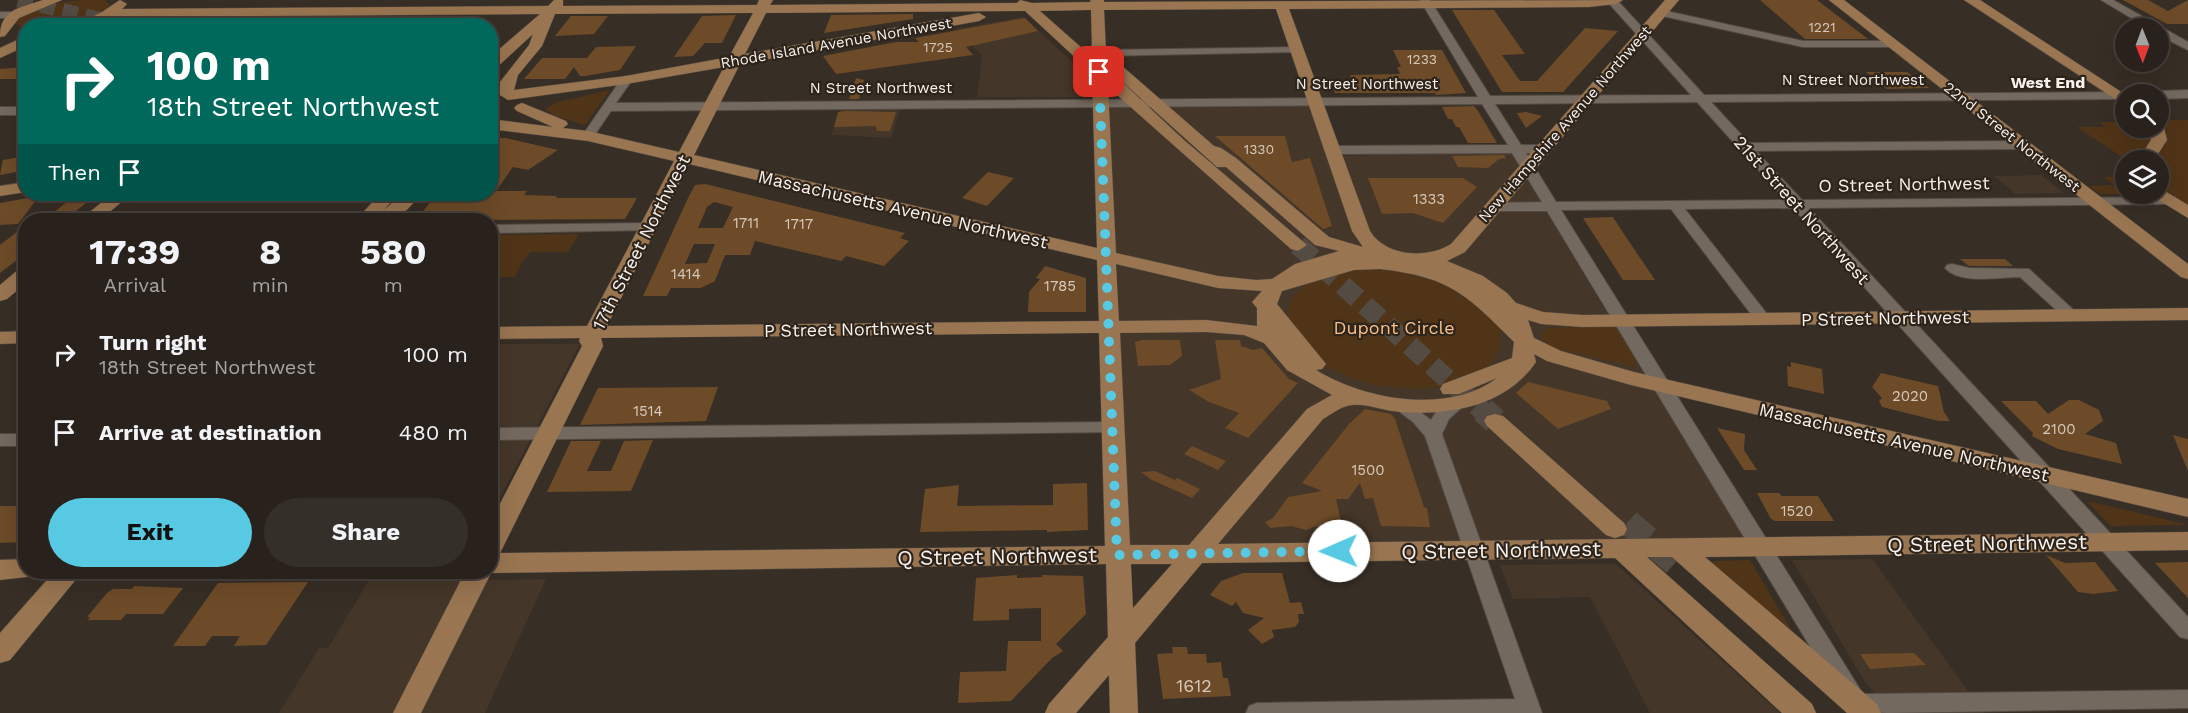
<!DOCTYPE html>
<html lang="en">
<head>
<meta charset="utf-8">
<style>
	body { margin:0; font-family:"Work Sans",sans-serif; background:#352f29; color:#f1f3f6; height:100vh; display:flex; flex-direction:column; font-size:22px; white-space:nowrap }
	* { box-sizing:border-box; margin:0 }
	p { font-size:20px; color:#a5a4a3 }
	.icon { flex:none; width:33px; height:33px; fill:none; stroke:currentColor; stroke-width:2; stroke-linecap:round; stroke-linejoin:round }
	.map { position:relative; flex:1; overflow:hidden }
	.details { position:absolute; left:18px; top:213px; width:480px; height:366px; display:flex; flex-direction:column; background:#29221c; border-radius:24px; box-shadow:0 6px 24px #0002,0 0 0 2px #453f3b }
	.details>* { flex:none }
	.guide { position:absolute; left:18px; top:18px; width:480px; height:183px; border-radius:24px; box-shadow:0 6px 24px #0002,0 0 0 2px #453f3b; background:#00695c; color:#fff; overflow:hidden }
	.needle { width:39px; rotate:179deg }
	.controls { position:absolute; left:2115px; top:18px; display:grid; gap:12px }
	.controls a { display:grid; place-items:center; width:54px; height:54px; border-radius:50%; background:#29221c; box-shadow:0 6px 24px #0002,0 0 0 2px #453f3b; font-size:30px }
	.pin { position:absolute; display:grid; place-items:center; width:51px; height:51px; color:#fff; margin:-26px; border-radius:12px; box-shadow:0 3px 9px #0006 }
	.me { position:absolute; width:66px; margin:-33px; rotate:269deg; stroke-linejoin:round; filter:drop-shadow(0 0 4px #0008) }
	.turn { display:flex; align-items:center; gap:21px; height:126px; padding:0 30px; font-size:27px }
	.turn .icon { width:78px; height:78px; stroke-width:2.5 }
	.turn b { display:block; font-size:42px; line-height:51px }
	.then { display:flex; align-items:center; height:57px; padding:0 30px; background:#0003; gap:12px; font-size:22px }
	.eta { display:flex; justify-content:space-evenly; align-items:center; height:102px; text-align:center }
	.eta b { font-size:36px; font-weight:700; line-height:42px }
	.action { display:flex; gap:12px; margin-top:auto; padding:12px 30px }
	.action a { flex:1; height:69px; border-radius:36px; background:#57c9e3; color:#111; font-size:24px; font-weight:700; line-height:69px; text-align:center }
	.action a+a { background:#352f29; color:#f1f3f6 }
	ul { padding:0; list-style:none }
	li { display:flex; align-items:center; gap:18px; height:78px; padding:0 30px }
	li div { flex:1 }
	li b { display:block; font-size:22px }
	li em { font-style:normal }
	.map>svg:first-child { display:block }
	.built { fill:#443628 }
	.green { fill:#503417 }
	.building { fill:#6d4b28; fill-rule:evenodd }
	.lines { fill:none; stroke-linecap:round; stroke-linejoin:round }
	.major-tunnel-far2 { stroke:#544b43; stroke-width:15; stroke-dasharray:15 8; stroke-linecap:butt }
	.major-tunnel-far1 { stroke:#544b43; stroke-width:20; stroke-dasharray:20 10; stroke-linecap:butt }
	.major-tunnel { stroke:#544b43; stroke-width:26; stroke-dasharray:26 13; stroke-linecap:butt }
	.minor-casing { stroke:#534b43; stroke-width:2 }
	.major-casing { stroke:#534b43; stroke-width:1 }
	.minor { fill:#74695f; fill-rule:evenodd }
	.major { fill:#997551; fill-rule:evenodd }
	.route { stroke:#57c9e3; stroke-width:10; stroke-dasharray:0 18 }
	.labels { text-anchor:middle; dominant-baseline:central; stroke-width:4.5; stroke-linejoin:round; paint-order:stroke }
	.far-number-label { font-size:14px; fill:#d6c8bb }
	.far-street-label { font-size:15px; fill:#f9f2ec; stroke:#2d241b }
	.number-label { font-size:15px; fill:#d6c8bb }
	.far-neighbourhood-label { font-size:16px; font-weight:bold; fill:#f9f2ec; stroke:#2d241b }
	.street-label { font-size:18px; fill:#f9f2ec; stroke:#2d241b }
	.park-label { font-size:18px; fill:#fac088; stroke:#2d241b }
	.near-number-label { font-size:18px; fill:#d6c8bb }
	.near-street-label { font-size:21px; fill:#f9f2ec; stroke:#2d241b }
</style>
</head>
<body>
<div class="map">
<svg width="2188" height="713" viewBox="0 0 2188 713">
	<rect width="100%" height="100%" fill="#372e25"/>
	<!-- built -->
	<g class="built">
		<path d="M1024 17 1085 74V97H977L982 56 956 29Z"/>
		<path d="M1310 105 1327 156 1511 152 1602 305 1626 331 1761 546 1117 555 1101 107Z"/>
		<path d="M901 107 891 138 831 135 840 109Z"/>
		<path d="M2041 175 2064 193 2015 194 1994 176Z"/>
		<path d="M497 344H580L491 515V355Z"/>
		<path d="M1872 559 1984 713H1893L1865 682 1792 560Z"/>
		<path d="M1616 564 1780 713H1650L1590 597 1513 599 1500 565Z"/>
		<path d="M374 572H461L457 581 546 579 485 713H279L319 648H328Z"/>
	</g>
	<!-- green -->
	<g class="green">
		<path d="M105 0 110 5 106 10 66 25 26 26 25 28 14 23 15 20C49 1 67 0 105 0Z"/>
		<path d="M610 90 585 125 555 116 545 109 558 102Z"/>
		<path d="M2159 120H2188V206L2172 194H2100L2089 186 2114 185 2104 177H2118L2125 171 2126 194H2158V160H2126L2077 127H2105L2100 122H2125L2126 128H2158Z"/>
		<path d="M579 234 568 252H531L522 262 515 277H491V235Z"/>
		<path d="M1374 265 1459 285 1499 327 1501 344 1494 360 1479 373 1451 385 1415 389 1376 385 1353 379 1321 364 1287 319C1289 274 1341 273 1374 265Z"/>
		<path d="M1610 326 1616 328 1635 359V367L1554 348 1547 345 1540 334 1547 328Z"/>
		<path d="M2087 501 2185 524 2187 525 2111 526Z"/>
		<path d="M1750 560 1797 640 1712 563 1715 561Z"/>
	</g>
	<!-- building -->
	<g class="building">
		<path d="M1760 0H1817L1868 39H1805Z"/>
		<path d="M2123 0H2148L2168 11 2188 0V24H2167Z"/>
		<path d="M1452 10H1494L1525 54 1502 55 1520 81H1537L1585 28 1618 31 1563 92H1502Z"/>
		<path d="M913 14V19L824 33 831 15Z"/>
		<path d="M736 15 722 43H705L693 56 674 57 702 16Z"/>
		<path d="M571 16H608L594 34 555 36Z"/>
		<path d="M1025 18 1038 31 966 47 973 55 836 74 823 56 896 42H919L915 38Z"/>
		<path d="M636 46 620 70 585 76H580L574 67 565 79H524L542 58H587L596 47Z"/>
		<path d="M1393 50H1442L1466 93 1436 95 1435 93H1335L1331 82H1345L1344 79H1352L1350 75 1400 74 1397 67H1401Z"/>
		<path d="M26 67V79H0V69Z"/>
		<path d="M1866 72H1907L1929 88 1887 89Z"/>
		<path d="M856 78 864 80 859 99H849Z"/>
		<path d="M1474 106 1478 111 1497 143H1468L1459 127H1456L1452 119H1448L1442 107Z"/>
		<path d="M838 112 845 111 896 112 890 131H877L876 126 834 127Z"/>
		<path d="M1526 112 1542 116 1526 128 1517 113Z"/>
		<path d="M1215 136H1285L1292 162 1310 158 1332 226 1323 229Z"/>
		<path d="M490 138H506L558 150 528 170 513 167 496 191H527L524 195 557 196 556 198H637L625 219 464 220 469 214 420 215 433 199H479L483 195H490Z"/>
		<path d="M1504 155 1506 158 1499 159 1488 168 1458 167 1452 156Z"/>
		<path d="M26 156V170L0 175 3 160Z"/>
		<path d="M988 172 1014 178 987 206 962 198Z"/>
		<path d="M1368 178H1463L1477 187 1443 223 1413 213 1382 214Z"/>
		<path d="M705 184 905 233 900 238 909 241 884 266 846 256 841 261 755 241 750 255H725L715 281 701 288H671L667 296H643L689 196 695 185ZM714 202 733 207 723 228H698L707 207ZM694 244H715L707 263 685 264Z"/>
		<path d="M78 194H86L91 199 65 220H43Z"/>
		<path d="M39 196 18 224 0 225V203Z"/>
		<path d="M1613 217 1626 237 1655 280H1623L1583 218Z"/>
		<path d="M26 225V253L0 273V245Z"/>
		<path d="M1960 259H2005L2013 266H1969Z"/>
		<path d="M1045 266 1086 278V312H1028L1029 292 1040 279 1036 278Z"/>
		<path d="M1142 340H1180L1182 356 1170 365 1138 366 1135 342Z"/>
		<path d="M1215 340H1240L1241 346 1253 350 1262 348 1289 379 1298 383 1248 438 1225 428 1239 413 1209 402 1189 390 1221 379Z"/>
		<path d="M1791 362 1822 369 1824 394 1788 386 1787 366 1791 367Z"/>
		<path d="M1881 373 1938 386 1944 412 1950 421H1939L1882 407 1879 401 1882 398 1872 387Z"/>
		<path d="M1528 382 1607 401 1611 409 1558 429 1516 393Z"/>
		<path d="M718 387 706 421 580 425 598 388Z"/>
		<path d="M2069 400H2079L2099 410 2103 421 2085 434 2116 443 2122 464 2058 449 2032 436 2033 433 2001 401H2036L2048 414Z"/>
		<path d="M1365 409 1391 414 1395 419 1424 507 1427 508 1430 527 1381 526 1373 498 1365 499 1360 483 1348 499H1336L1342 526 1314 527 1306 530 1291 526 1270 528 1265 522 1273 518 1288 497 1322 491 1302 483 1349 424Z"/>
		<path d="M1717 428 1745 434 1744 450 1757 470H1744Z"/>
		<path d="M2173 435 2188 439V471Z"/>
		<path d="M653 440 631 491 547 492 571 441H601L587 471H611L624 441Z"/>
		<path d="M1192 446 1226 461 1218 470 1184 454Z"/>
		<path d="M1155 471 1175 480 1177 478 1200 489 1192 498 1152 480 1141 472Z"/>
		<path d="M1087 483 1088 530 1047 532V530L920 532 925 489 959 485 957 506 1053 505V484Z"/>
		<path d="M1757 493H1779L1782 496H1818L1834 521H1775L1771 519Z"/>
		<path d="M0 506H26V542L0 543Z"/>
		<path d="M2046 555 2065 563 2095 562 2118 591 2093 594 2078 592Z"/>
		<path d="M2188 562V598L2155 563Z"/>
		<path d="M1243 573H1282L1290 603 1301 602 1304 614H1298L1299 622 1295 627 1272 630 1274 637 1262 644 1248 630 1264 618 1243 613 1236 602 1232 606 1210 595 1221 581Z"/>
		<path d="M1017 575V578L1042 577V575L1083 576 1086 614 1056 644 1063 651 1052 658 1011 701 958 703 960 672 1006 671 1008 641H1041V608L1009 609V620L973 621 976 578Z"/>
		<path d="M308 582 266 645 234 646 240 636H212L205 646H173L218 583Z"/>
		<path d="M134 586 183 588 163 614H126L121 620H88L90 617H87L107 593 113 589H132Z"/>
		<path d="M1172 647H1187L1188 654H1206L1207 663 1221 662 1223 678H1228L1231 696 1163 699 1157 654 1173 653Z"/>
		<path d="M1914 653 1926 665 1870 669 1860 654Z"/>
	</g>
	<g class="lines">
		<!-- major-tunnel-far2 -->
		<path class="major-tunnel-far2" d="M18 0 119 24"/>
		<!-- major-tunnel-far1 -->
		<path class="major-tunnel-far1" d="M1298 245 1484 412"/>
		<!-- major-tunnel -->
		<g class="major-tunnel">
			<path d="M1483 410 1495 421"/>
			<path d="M1628 522 1675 563"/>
		</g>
		<defs>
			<g id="minor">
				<path d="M1420 0H1430L1490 96 1691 95 1606 0H1617L1704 95 2130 92 2132 94H2126V99L1711 102 1749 143 2022 141 2028 145 2022 149 1756 151 1802 200 2175 197V203L2170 204 1809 208 2188 617V639L2180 637 1793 208 1685 209 1771 319 1763 324 1757 322 1671 209 1561 210 1863 694 2188 690V708L1888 713 1849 711 1547 211H1495L1488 207 1495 203 1542 202 1512 153 1332 154 1326 150 1332 146 1508 145 1482 104 611 111 592 139 588 140 582 136 622 78 626 76 632 80 616 103 1478 97ZM1697 102 1786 200 1556 202 1526 153H1544L1550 149 1544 145H1521L1495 104Z"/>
				<path d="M2101 0H2113L2188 42V50L2158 35V28H2148Z"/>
				<path d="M1662 10 1803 41H1893L1899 44 1893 47H1803L1658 15V11Z"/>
				<path d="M0 12H14L19 15 14 18H0Z"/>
				<path d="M1297 47 1301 48V52L1099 56 1093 53 1099 50Z"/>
				<path d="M2188 90V98L2158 99V94H2152L2158 91Z"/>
				<rect x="0" y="107" width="26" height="8"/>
				<path d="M647 223 654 227 652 230 490 233V225Z"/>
				<path d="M1952 264 1969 268 2029 269 2079 315 2077 318H2065L2020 277C2000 277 1960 285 1945 268L1947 265Z"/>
				<path d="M1459 396 1468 402 1449 419 1442 434 1542 713H1246L1249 706 1257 703 1515 699 1425 436 1413 422 1389 404 1392 400H1404L1431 420 1436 412Z"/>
				<path d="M1112 422 1121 428 1118 432 490 440V428Z"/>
				<rect x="0" y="434" width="26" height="12"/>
			</g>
			<g id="major">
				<path d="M43 0H62L19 18 5 36 0 37C0 9 20 8 43 0Z"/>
				<path d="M120 0 127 4 122 9 548 6 554 0H563V6L757 5 759 0H773L770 5 1017 3 1020 0 1032 3 1091 2 1090 0H1104V2L1623 0 1616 4 1589 7 1289 9 1370 231C1386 257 1427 259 1451 244L1665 0H1679L1465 252 1447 261 1483 276 1507 293 1516 303 1543 312 1582 315 2188 308V320L1582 327 1541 324 1528 320 1534 338 1561 351 1634 372 2188 499V517L1631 385 1547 361 1534 354 1536 362C1505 408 1444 417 1392 411 1378 409 1361 402 1347 406 1339 408 1330 415 1323 419L1218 544 2188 532V550L1705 557 1877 704 1881 713H1847L1672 557H1647L1812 704 1816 713H1782L1615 558 1202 563 1135 643 1138 713H1110L1109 675 1076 713H1045L1049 704 1108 637 1106 564 491 573 421 713H393L465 572H490V523L582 346 579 341 580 338 490 339V327L587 326 674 161 588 141 490 129V119L553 127 517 111 514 108 517 105 522 103 566 121 568 124 563 128 588 131 679 152 724 67 626 84 508 100 500 95V82L529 45 533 34 495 69 490 70V57L540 14 113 17 92 26H73L102 12ZM1276 9 1352 231 1363 247 1329 237 1236 158 1221 148 1214 146 1106 52 1104 10ZM1091 10 1092 45 1087 49 1092 57 1040 11ZM1025 11 1092 73 1097 248 694 155 740 64 979 21 986 17 979 13 745 54 766 13ZM753 13 729 57 626 76 514 90 518 75 542 46 555 14ZM1107 68 1217 167H1226L1315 245 1339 251 1295 264 1272 279 1256 280 1218 276 1116 253 1108 87 1291 249 1298 251 1307 245 1184 140ZM689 164 1097 260 1099 321 607 326ZM1116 264 1218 288 1262 291 1252 302 1257 308V326L1206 320 1119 321ZM1380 269C1450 277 1466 294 1514 342L1512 358 1443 384 1440 389 1443 394H1459L1497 378C1448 415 1365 400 1316 370L1322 369 1326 364 1277 304 1282 291 1354 270ZM1206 332 1244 335 1264 343 1287 370 1332 395 1307 409 1189 545H1130L1120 333ZM1099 333 1105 546 500 553 603 346 601 338ZM1131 564H1172L1133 608Z"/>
				<path d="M1829 0H1844L2188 264V279L2181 277Z"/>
				<path d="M1964 0H1980L2126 95V106Z"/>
				<path d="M26 36V46L0 58V48Z"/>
				<path d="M2158 124 2164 128 2167 140 2154 160H2138L2151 140 2148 128H2158Z"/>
				<path d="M26 182V192L0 196V186Z"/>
				<path d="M2158 187 2188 205V218L2152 196 2150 194H2158Z"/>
				<path d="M112 194H131L100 220H80Z"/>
				<path d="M380 194H398L383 211 402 194H420C400 223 389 220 356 220Z"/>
				<path d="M26 267V283L7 299 0 301V285L19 269Z"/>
				<path d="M26 331V343L0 344V332Z"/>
				<path d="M1495 414 1503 416 1624 523 1627 529 1624 535 1615 538 1606 535 1487 426 1484 421 1487 416Z"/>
				<path d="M26 559V572H37L35 576 0 580V560Z"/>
				<path d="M54 572H82L10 660 0 663V633Z"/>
			</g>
		</defs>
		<!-- minor casing -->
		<use href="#minor" class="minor-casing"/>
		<!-- major casing -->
		<use href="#major" class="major-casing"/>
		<!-- minor -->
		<use href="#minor" class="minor"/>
		<!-- major -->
		<use href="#major" class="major"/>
	</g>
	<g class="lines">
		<!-- route -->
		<path class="route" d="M1099 72 1117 555 1339 551"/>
	</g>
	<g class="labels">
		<!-- far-number labels -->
		<g class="far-number-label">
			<text x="1822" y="27">1221</text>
			<text x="938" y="47">1725</text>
			<text x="1422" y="59">1233</text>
			<text x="1259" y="149">1330</text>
		</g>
		<!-- far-street labels -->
		<g class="far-street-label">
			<text transform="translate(836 43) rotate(-10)">Rhode Island Avenue Northwest</text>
			<text x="1853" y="80">N Street Northwest</text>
			<text x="1367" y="84">N Street Northwest</text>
			<text x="881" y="88">N Street Northwest</text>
			<text transform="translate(1565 124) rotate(-49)">New Hampshire Avenue Northwest</text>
			<text transform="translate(2012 137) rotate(38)">22nd Street Northwest</text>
		</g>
		<!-- number labels -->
		<g class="number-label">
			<text x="1429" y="199">1333</text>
			<text x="746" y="223">1711</text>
			<text x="799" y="224">1717</text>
			<text x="686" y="274">1414</text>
			<text x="1060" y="286">1785</text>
			<text x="1910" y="396">2020</text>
			<text x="648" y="411">1514</text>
			<text x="2059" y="429">2100</text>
			<text x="1368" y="470">1500</text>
			<text x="1797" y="511">1520</text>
		</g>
		<!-- far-neighbourhood labels -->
		<g class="far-neighbourhood-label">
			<text x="2048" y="82">West End</text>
		</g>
		<!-- street labels -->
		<g class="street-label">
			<text transform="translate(1904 184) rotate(-1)">O Street Northwest</text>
			<text transform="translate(903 209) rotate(13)">Massachusetts Avenue Northwest</text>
			<text transform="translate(1802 210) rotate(48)">21st Street Northwest</text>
			<text transform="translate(641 242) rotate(-63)">17th Street Northwest</text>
			<text transform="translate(1885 318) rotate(-1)">P Street Northwest</text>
			<text transform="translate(848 329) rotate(-1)">P Street Northwest</text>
			<text transform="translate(1904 442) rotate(13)">Massachusetts Avenue Northwest</text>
		</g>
		<!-- park labels -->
		<g class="park-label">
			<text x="1394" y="327">Dupont Circle</text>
		</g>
		<!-- near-number labels -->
		<g class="near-number-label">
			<text x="1194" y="685">1612</text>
		</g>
		<!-- near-street labels -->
		<g class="near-street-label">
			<text transform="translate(1987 543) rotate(-1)">Q Street Northwest</text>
			<text transform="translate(1501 550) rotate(-1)">Q Street Northwest</text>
			<text transform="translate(997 556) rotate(-1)">Q Street Northwest</text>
		</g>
	</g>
</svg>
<div class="controls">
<a><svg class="needle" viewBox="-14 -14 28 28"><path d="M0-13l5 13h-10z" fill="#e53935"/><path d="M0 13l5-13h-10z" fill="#a5a4a3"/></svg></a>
<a><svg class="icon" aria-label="search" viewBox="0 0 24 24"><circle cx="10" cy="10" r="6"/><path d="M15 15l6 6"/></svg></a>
<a><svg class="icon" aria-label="layers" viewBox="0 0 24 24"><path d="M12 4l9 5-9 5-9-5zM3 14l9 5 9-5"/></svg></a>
</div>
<div class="pin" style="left:1099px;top:72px;background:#d93025"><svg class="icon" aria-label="arrive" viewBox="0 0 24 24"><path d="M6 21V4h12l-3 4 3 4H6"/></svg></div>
<svg class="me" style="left:1339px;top:551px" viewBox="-20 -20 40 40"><circle r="19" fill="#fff"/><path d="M0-13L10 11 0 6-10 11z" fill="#57c9e3"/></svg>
<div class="guide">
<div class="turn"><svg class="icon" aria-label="right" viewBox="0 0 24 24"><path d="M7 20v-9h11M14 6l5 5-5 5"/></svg><div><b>100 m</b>18th Street Northwest</div></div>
<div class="then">Then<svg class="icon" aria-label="arrive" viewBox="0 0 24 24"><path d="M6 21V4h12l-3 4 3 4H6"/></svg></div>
</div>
<section class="details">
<div class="eta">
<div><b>17:39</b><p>Arrival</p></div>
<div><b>8</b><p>min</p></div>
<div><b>580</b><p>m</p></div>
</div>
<ul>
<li><svg class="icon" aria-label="right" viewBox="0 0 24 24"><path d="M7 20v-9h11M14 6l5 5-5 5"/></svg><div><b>Turn right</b><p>18th Street Northwest</p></div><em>100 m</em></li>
<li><svg class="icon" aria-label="arrive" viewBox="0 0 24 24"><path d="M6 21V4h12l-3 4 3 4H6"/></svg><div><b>Arrive at destination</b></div><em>480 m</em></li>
</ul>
<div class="action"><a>Exit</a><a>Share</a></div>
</section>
</div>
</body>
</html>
